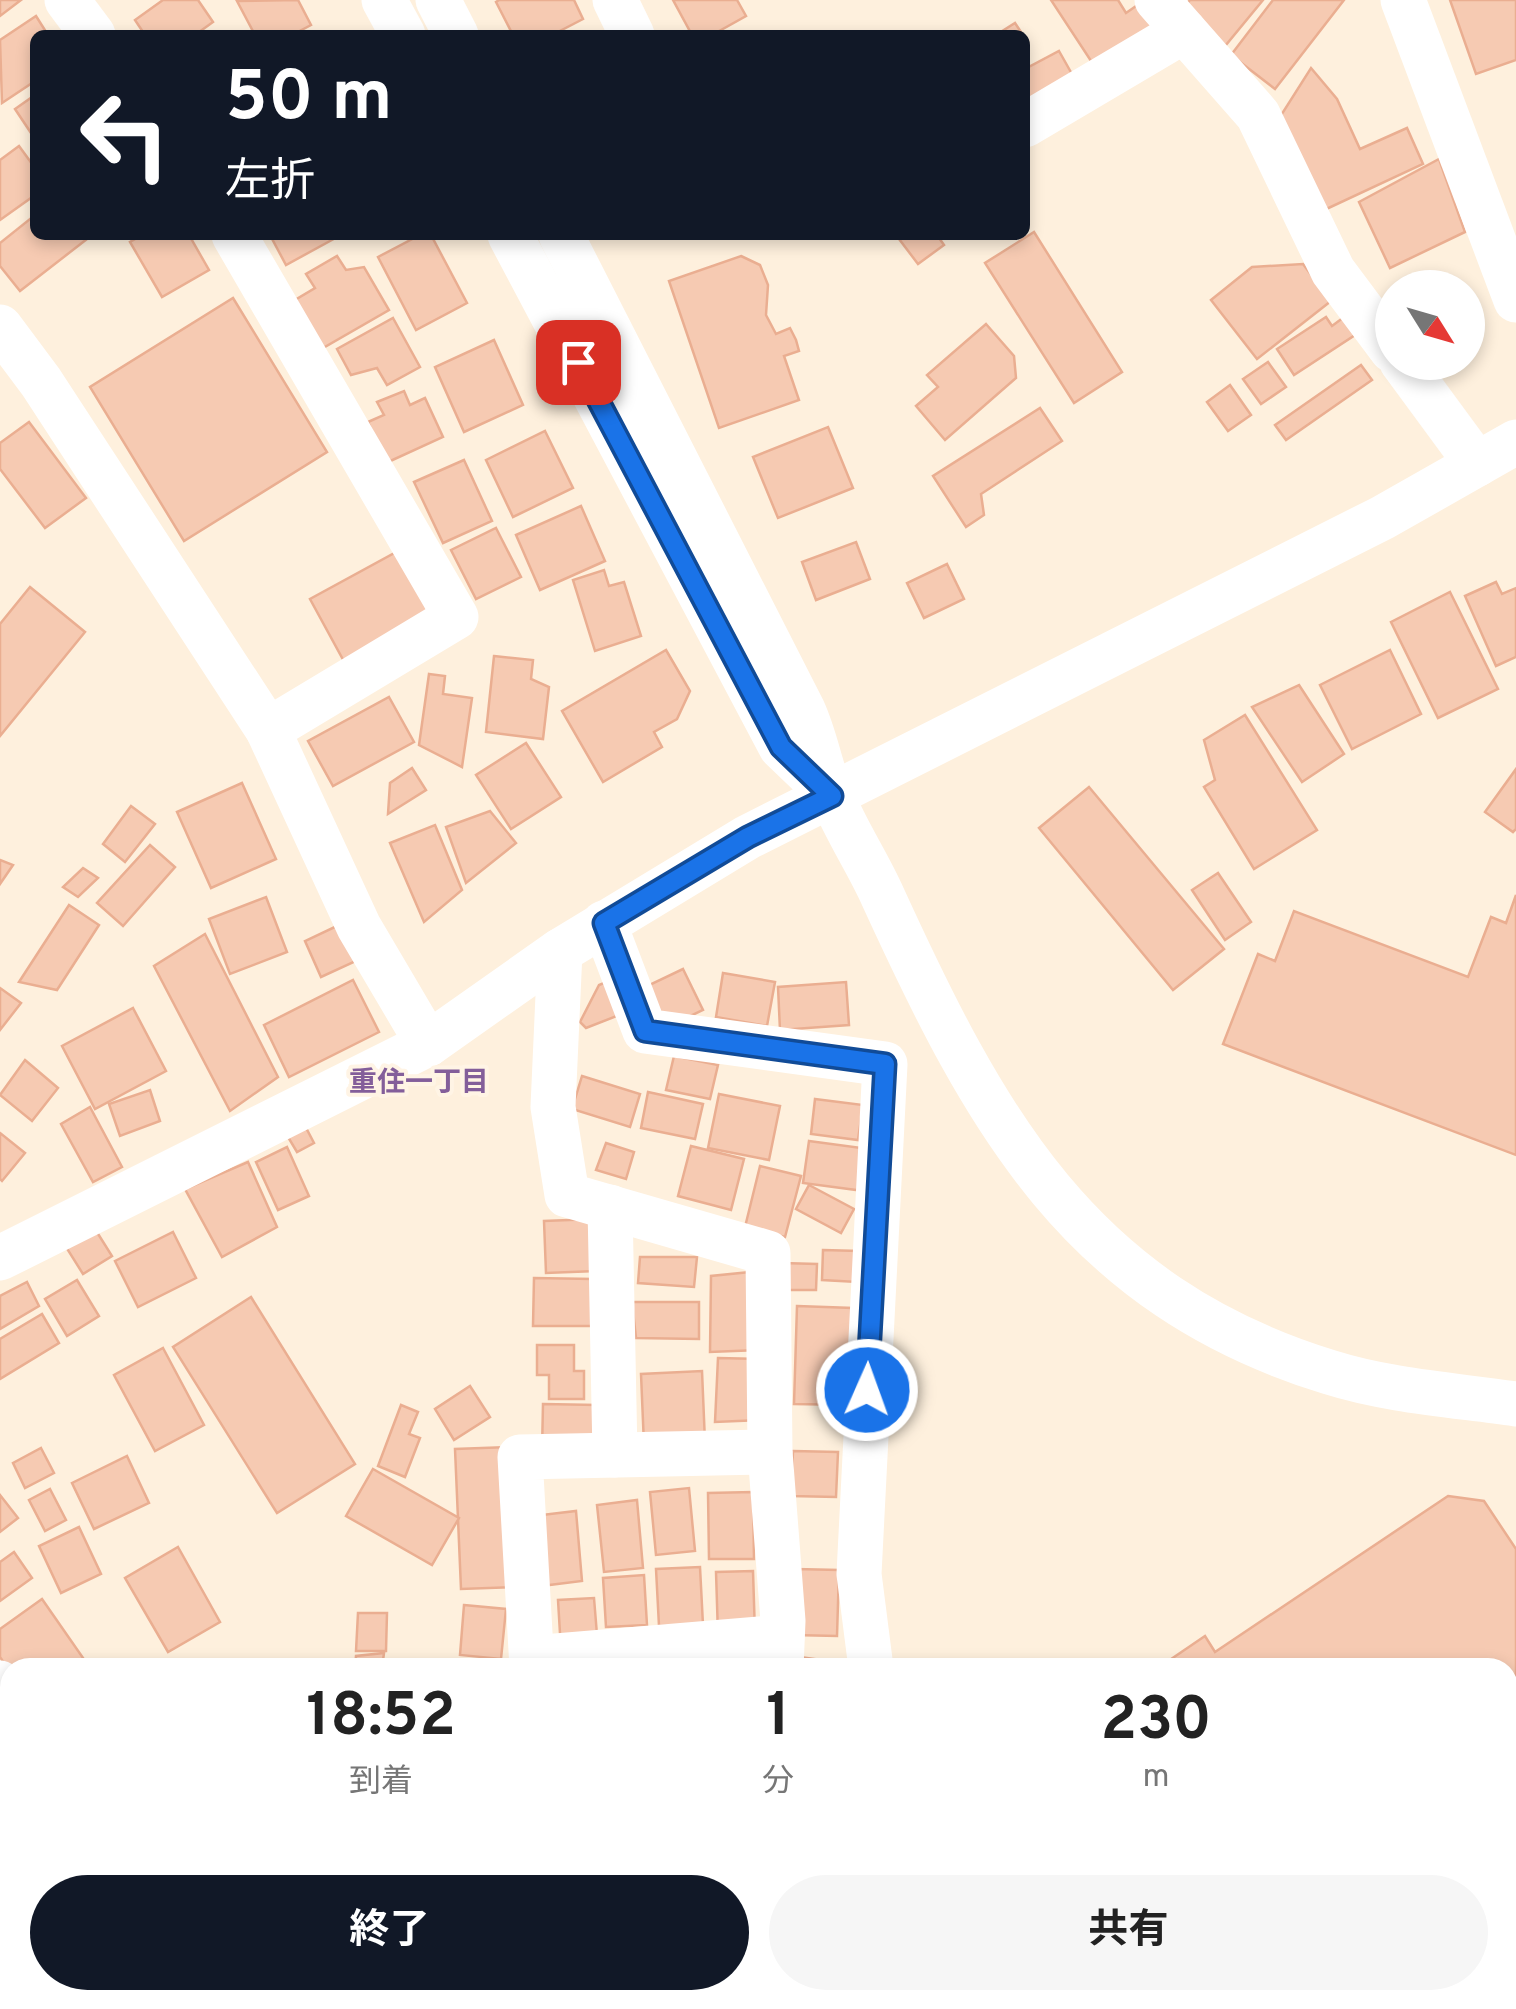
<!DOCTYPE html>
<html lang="ja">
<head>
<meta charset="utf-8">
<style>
	body { margin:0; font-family:Overpass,"Noto Sans JP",sans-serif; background:#f6f6f6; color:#222; height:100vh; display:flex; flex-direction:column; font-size:38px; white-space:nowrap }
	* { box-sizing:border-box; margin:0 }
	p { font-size:32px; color:#767676 }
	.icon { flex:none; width:55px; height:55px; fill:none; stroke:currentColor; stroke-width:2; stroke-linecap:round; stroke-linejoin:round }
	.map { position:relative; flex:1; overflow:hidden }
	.sheet { position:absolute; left:0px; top:1658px; width:1518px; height:352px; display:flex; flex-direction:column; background:#fff; border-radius:30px 30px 0 0; box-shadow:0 5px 15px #0003 }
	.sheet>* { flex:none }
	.banner { position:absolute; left:30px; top:30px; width:1000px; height:210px; border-radius:15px; box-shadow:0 5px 15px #0003; background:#111827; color:#fff; overflow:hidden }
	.needle { width:65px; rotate:127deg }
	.tools { position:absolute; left:1375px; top:270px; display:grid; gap:20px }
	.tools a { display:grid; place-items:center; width:110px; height:110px; border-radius:50%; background:#fff; box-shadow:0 5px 15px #0003; font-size:50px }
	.pin { position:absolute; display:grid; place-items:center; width:85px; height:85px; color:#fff; margin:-42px; border-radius:20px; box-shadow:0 5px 15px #0006 }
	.me { position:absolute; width:110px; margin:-55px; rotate:2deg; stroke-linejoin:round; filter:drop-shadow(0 0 8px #0008) }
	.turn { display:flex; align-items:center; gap:35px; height:210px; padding:0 30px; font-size:45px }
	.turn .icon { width:130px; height:130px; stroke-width:2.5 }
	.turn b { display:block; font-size:70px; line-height:85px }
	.eta { display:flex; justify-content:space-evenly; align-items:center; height:170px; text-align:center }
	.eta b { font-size:60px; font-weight:700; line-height:70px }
	.cta { display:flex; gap:20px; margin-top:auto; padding:20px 30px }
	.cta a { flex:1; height:115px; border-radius:60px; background:#111827; color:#fff; font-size:40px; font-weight:700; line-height:115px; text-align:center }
	.cta a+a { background:#f6f6f6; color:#222 }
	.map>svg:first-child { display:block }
	.building { fill:#f6cab2; stroke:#eaae91; stroke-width:2.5 }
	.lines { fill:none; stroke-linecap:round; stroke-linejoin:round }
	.minor { stroke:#fff; stroke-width:45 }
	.route-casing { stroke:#114b97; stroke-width:25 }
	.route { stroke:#1a73e8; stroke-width:18 }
	.labels { text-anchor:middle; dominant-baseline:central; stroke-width:8; stroke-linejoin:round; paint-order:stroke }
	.neighbourhood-label { font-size:28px; font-weight:bold; fill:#835e9a; stroke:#fff4e5 }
</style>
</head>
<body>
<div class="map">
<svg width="1516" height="2009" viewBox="0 0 1516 2009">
	<rect width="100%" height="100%" fill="#fef0dd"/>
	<!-- building -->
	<g class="building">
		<path d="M0 0H21L0 16Z"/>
		<path d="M163 0H198L213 22 195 35H145L135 20Z"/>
		<path d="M298 0 311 25 292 35H255L237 1Z"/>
		<path d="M499 0H574L583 19 552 35H513L496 2Z"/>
		<path d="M673 0H737L746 16 712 35H692Z"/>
		<path d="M1051 0H1118L1126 13 1139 4 1155 27 1095 67Z"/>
		<path d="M1190 0H1263L1221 51 1177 16Z"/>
		<path d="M1273 0H1344L1275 89 1231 55Z"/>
		<path d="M1450 0H1516V60L1476 74Z"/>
		<path d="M36 16 48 35H35V81L2 103 0 40Z"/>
		<path d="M1015 23 1023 35H996Z"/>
		<path d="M1059 51 1077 83 1025 112V69Z"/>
		<path d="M1311 68 1337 99 1360 149 1407 128 1423 164 1320 212 1278 120Z"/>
		<path d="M35 95V139L15 109Z"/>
		<path d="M19 146 35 168V195L0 220V160Z"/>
		<path d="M1439 159 1465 232 1390 268 1359 202Z"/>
		<path d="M35 215V235H84L87 239 20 291 0 266V243Z"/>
		<path d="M1034 232 1122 372 1074 403 985 263Z"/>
		<path d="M142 235H189L209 270 162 297 130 242Z"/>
		<path d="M270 235H341L286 265Z"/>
		<path d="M420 235H431L467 303 416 330 378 257Z"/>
		<path d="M896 235H937L944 245 918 264Z"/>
		<path d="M337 256 346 270 364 267 389 310 323 348 295 300 315 288 306 274Z"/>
		<path d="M741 256 760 265 768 285 766 315 776 334 790 328 796 340 799 351 784 356 799 400 719 428 669 281Z"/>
		<path d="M1303 264 1331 301 1257 359 1211 300 1252 267Z"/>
		<path d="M233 298 327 452 184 541 90 387Z"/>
		<path d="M1326 317 1332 326 1344 317 1355 335 1294 375 1277 349Z"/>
		<path d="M393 318 420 367 387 385 377 368 351 375 337 349Z"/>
		<path d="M986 324 1014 356 1016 378 945 440 916 406 938 387 927 375Z"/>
		<path d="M494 340 523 405 464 432 435 367Z"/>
		<path d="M1268 362 1286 387 1261 404 1243 379Z"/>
		<path d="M1361 365 1372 380 1286 440 1275 425Z"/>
		<path d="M1230 385 1251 415 1228 431 1207 402Z"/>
		<path d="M404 391 410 405 425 398 443 437 386 463 368 422 384 415 377 402Z"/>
		<path d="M1040 408 1062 441 981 494 984 515 966 527 933 476Z"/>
		<path d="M29 422 86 498 45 528 0 469V443Z"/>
		<path d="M828 427 853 488 778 518 753 457Z"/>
		<path d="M545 431 573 488 513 517 486 460Z"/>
		<path d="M464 460 492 521 443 543 414 482Z"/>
		<path d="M581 506 605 561 540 590 516 535Z"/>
		<path d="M496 528 521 577 476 599 451 550Z"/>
		<path d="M856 542 870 579 816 600 802 562Z"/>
		<path d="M400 550 436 616 346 665 310 599Z"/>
		<path d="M947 564 964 599 924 618 907 583Z"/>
		<path d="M604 570 609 586 624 582 641 636 595 651 573 580Z"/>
		<path d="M1496 582 1502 594 1516 588V657L1496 666 1465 596Z"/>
		<path d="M30 587 85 632 0 736V624Z"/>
		<path d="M1450 592 1498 689 1438 718 1391 622Z"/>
		<path d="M666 650 690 691 677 719 654 732 662 747 603 782 562 711Z"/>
		<path d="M1390 650 1421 714 1352 749 1320 685Z"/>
		<path d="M494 656 533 660 531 679 549 687 543 739 486 732Z"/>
		<path d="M429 674 445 676 443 694 472 698 462 767 419 745Z"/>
		<path d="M1299 685 1344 754 1302 782 1252 707Z"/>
		<path d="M389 697 414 742 333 786 308 741Z"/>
		<path d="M1245 715 1317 830 1254 869 1204 787 1215 780 1204 740Z"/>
		<path d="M526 743 561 797 511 829 476 775Z"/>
		<path d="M412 768 426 790 388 814 390 783Z"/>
		<path d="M1516 769V829L1513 832 1485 812Z"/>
		<path d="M242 783 276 859 211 888 177 812Z"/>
		<path d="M1089 787 1224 949 1173 990 1039 828Z"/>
		<path d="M131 806 155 824 125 862 103 844Z"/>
		<path d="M490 811 516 843 466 883 446 827Z"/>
		<path d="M435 825 462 890 424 922 390 843Z"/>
		<path d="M150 845 175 867 123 926 97 903Z"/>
		<path d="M0 860 13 865 0 884Z"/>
		<path d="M83 868 98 878 78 897 63 887Z"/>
		<path d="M1218 873 1251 922 1225 940 1192 890Z"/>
		<path d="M1516 895V1155L1223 1044 1258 954 1275 961 1294 911 1468 977 1491 917 1506 923Z"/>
		<path d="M266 897 287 952 230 974 209 919Z"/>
		<path d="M69 905 99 925 57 990 19 982Z"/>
		<path d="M339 925 356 961 321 977 305 941Z"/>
		<path d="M205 934 278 1077 230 1111 154 966Z"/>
		<path d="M683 969 703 1010 665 1028 645 987Z"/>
		<path d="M723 973 775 982 767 1026 716 1017Z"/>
		<path d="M619 977 632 1010 586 1028 580 1022 599 985Z"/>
		<path d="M353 980 379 1032 289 1077 264 1025Z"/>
		<path d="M846 982 849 1025 780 1030 778 987Z"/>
		<path d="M0 988 21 1003 0 1030Z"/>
		<path d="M133 1008 166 1071 95 1109 62 1046Z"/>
		<path d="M674 1056 718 1065 710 1099 666 1090Z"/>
		<path d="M25 1060 58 1088 32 1121 0 1095Z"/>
		<path d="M582 1076 640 1094 630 1127 572 1109Z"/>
		<path d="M150 1090 160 1121 120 1136 109 1104Z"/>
		<path d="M648 1092 703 1104 695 1139 641 1128Z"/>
		<path d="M719 1094 780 1106 769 1160 708 1148Z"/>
		<path d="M815 1099 863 1105 858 1140 811 1134Z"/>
		<path d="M90 1107 122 1167 93 1182 61 1124Z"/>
		<path d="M303 1122 314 1143 297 1152 285 1132Z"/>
		<path d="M0 1133 25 1153 2 1181 0 1179Z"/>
		<path d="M809 1141 869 1149 864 1191 803 1183Z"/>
		<path d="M606 1143 634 1152 626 1179 596 1170Z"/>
		<path d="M691 1146 744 1159 731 1210 678 1196Z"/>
		<path d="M287 1147 309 1196 278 1210 256 1162Z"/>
		<path d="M248 1162 277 1227 222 1257 185 1189Z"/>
		<path d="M760 1166 801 1176 785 1237 745 1227Z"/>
		<path d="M809 1185 854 1209 841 1233 796 1209Z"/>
		<path d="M595 1219 596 1271 546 1273 544 1221Z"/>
		<path d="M95 1229 112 1256 83 1274 66 1247Z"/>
		<path d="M173 1232 196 1278 138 1307 115 1261Z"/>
		<path d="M823 1250 859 1251 857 1282 822 1280Z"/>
		<path d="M640 1257H697L694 1287 638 1283Z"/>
		<path d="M782 1263 817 1264 816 1290H781Z"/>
		<path d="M760 1271 759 1350 710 1352 711 1276Z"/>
		<path d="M534 1278 593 1279V1326H533Z"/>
		<path d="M77 1280 99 1316 67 1336 45 1299Z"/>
		<path d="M27 1282 39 1306 0 1329V1296Z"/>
		<path d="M251 1297 355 1464 277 1513 173 1347Z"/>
		<path d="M632 1302H699V1339L636 1338Z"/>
		<path d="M797 1306 853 1308 850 1405 794 1404Z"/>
		<path d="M42 1314 59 1343 0 1379V1339Z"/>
		<path d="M537 1345H574V1371H584V1399H549V1375H537Z"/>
		<path d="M163 1348 204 1425 155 1451 114 1375Z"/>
		<path d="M718 1358 761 1359V1420L715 1422Z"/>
		<path d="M702 1371 705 1442 644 1445 641 1374Z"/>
		<path d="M470 1386 490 1417 454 1440 435 1409Z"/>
		<path d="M543 1404 597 1405V1452L542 1451Z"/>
		<path d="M401 1405 418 1412 409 1434 420 1438 405 1477 378 1466Z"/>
		<path d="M509 1447 515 1587 461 1589 455 1449Z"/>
		<path d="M41 1448 54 1473 25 1488 13 1463Z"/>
		<path d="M793 1451 838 1452 836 1497 791 1496Z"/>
		<path d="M127 1456 149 1503 94 1529 72 1483Z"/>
		<path d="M373 1469 459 1518 432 1565 346 1516Z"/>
		<path d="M689 1488 695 1551 656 1555 650 1492Z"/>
		<path d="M50 1489 66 1520 45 1531 29 1500Z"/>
		<path d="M753 1492 754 1559H709L708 1493Z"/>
		<path d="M0 1495 18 1518 0 1532Z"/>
		<path d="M1448 1496 1484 1501 1516 1549V1739L1508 1745V1668H1158L1205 1636 1215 1652Z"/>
		<path d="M637 1500 643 1568 604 1572 597 1505Z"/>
		<path d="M576 1511 582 1581 541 1586 533 1516Z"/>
		<path d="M79 1527 101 1574 61 1593 39 1546Z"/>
		<path d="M178 1547 220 1622 168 1652 125 1578Z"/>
		<path d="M14 1552 32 1578 0 1601V1562Z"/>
		<path d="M700 1567 703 1625 659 1626 656 1569Z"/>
		<path d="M795 1569 839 1570 837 1636 793 1635Z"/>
		<path d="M753 1571 755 1634 718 1635 716 1572Z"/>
		<path d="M644 1575 647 1625 606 1627 603 1578Z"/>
		<path d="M594 1598 598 1647 561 1650 558 1600Z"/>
		<path d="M42 1599 90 1668H10V1672L0 1657V1629Z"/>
		<path d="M464 1605 506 1609 501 1659 460 1655Z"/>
		<path d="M358 1613H387L386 1651H356Z"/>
		<path d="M384 1653 382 1668H355L356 1656Z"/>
		<path d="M800 1657 843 1663V1668H799Z"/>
		<path d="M1516 1764V1829L1508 1835V1770Z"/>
		<path d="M0 1803 10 1823V1848L0 1853Z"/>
		<path d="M10 1867V1923L0 1928V1871Z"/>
		<path d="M10 1977V2000H63L64 2009H0V1981Z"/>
		<path d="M145 2000H166L174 2009H135Z"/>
		<path d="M276 2000H326L312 2009H282Z"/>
		<path d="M374 2000H400L406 2009H360Z"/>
		<path d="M415 2000H460L461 2002 445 2009H419Z"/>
		<path d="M949 2000H1074L1060 2009H935Z"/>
		<path d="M1213 2000H1229L1238 2009H1203Z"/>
		<path d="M1333 2000H1359L1365 2009H1319Z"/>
		<path d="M1399 2000H1433L1421 2009H1406Z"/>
	</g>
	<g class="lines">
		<!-- minor -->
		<g class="minor">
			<path d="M67 0 93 35"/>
			<path d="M384 0 403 35"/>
			<path d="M438 0 456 35"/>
			<path d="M615 0 632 35"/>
			<path d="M1157 0 1258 115 1333 271 1392 350"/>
			<path d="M1403 0 1516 300"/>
			<path d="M1025 125 1184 31"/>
			<path d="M234 235 456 617 268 730"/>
			<path d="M510 235 781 747 830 794"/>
			<path d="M561 235 803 710C816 738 820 768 832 796 846 831 868 863 883 897 985 1120 1079 1295 1329 1372 1389 1391 1454 1395 1516 1404"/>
			<path d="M0 327 41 382 268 730 359 927 428 1044"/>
			<path d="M1402 362 1477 464"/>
			<path d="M604 923 645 1031 885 1064 859 1574 871 1668"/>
			<path d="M560 951 553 1107 567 1195 768 1253 770 1452 783 1621 781 1668"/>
			<path d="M610 1207 615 1455"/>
			<path d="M0 1258 428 1044 560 951 748 837 1382 518 1516 442"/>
			<path d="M532 1658 782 1637"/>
			<path d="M532 1668 520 1457 770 1452"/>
			<path d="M0 1683 10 1697"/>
			<path d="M0 1739 10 1734"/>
			<path d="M1508 1844 1513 1840 1516 1844"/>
			<path d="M1508 1940 1516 1929"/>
			<path d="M229 2000 235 2009"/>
			<path d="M879 2000 881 2009"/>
			<path d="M1481 2000 1487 2009"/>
			<path d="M1285 2009 1295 2000"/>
		</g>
	</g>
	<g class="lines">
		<defs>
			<path id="route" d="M578 362 781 747 832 796 748 837 604 923 645 1031 885 1064 867 1390"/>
		</defs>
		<!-- route casing -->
		<use href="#route" class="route-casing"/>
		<!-- route -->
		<use href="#route" class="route"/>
	</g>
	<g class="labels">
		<!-- neighbourhood labels -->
		<g class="neighbourhood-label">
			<text x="419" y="1084">重住一丁目</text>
		</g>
	</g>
</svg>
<div class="tools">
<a><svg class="needle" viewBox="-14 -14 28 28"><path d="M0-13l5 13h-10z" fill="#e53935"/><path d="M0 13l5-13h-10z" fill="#767676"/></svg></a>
</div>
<div class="pin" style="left:578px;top:362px;background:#d93025"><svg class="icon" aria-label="arrive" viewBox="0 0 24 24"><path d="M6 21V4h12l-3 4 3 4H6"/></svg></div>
<svg class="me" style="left:867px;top:1390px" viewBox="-20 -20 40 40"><circle r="17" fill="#1a73e8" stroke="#fff" stroke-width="3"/><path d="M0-11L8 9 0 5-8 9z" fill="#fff"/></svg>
<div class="banner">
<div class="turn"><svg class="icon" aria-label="left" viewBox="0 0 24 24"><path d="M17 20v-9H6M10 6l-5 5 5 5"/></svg><div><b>50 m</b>左折</div></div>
</div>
<section class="sheet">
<div class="eta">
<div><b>18:52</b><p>到着</p></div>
<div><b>1</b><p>分</p></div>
<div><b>230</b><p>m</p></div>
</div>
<div class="cta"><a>終了</a><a>共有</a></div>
</section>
</div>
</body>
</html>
